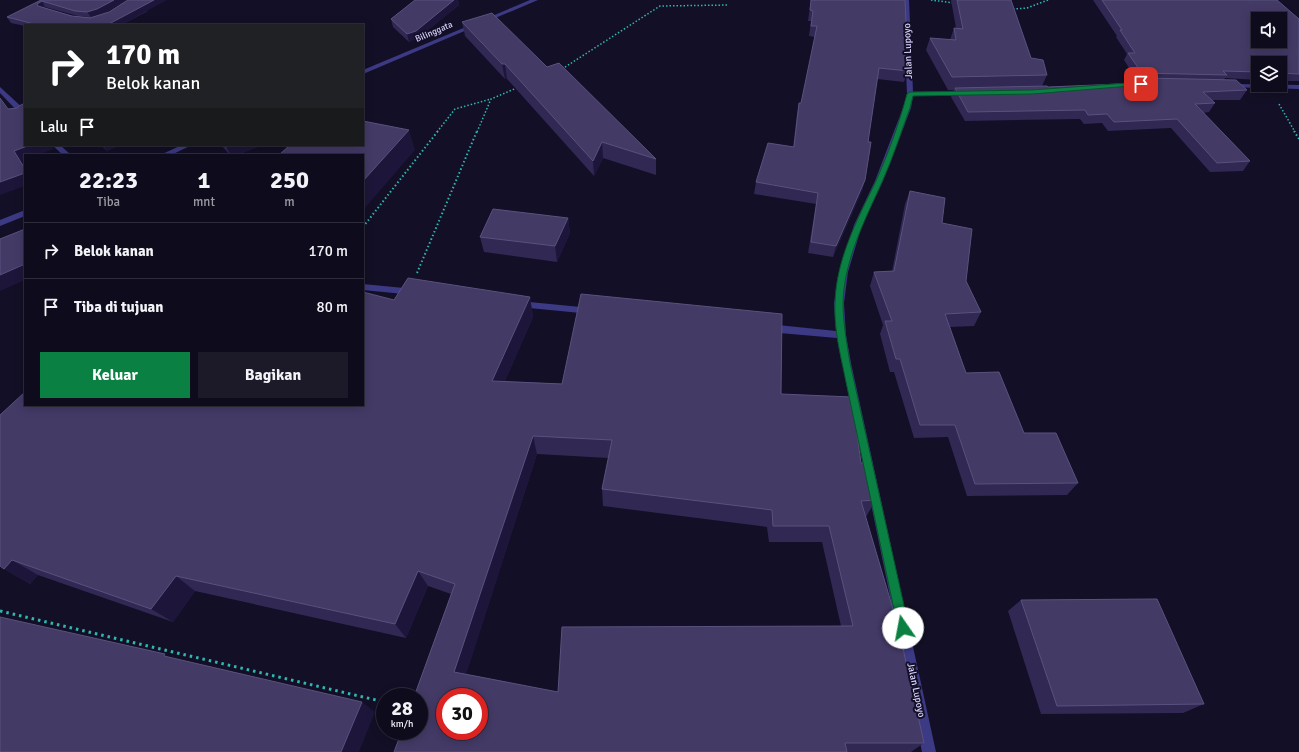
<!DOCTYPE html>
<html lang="id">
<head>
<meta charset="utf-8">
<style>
	body { margin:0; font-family:Signika,sans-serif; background:#1c1929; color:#f1f3f6; height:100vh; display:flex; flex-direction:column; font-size:15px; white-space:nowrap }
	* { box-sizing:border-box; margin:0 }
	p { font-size:13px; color:#9b9ba3 }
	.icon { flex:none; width:22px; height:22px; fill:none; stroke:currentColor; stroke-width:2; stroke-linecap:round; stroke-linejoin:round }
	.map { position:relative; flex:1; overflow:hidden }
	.drawer { position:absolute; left:24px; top:154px; width:340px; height:252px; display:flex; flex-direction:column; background:#0e0b1c; border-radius:0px; box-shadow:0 2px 10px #0003,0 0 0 1px #2e2b3b }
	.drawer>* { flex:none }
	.banner { position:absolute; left:24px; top:24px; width:340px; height:122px; border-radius:0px; box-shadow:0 2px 10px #0003,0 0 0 1px #2e2b3b; background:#202124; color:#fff; overflow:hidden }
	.fabs { position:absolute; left:1251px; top:12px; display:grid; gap:8px }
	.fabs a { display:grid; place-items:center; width:36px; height:36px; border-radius:0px; background:#0e0b1c; box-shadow:0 2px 10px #0003,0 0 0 1px #2e2b3b; font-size:20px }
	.speed { position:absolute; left:376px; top:688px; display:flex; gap:8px; font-size:20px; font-weight:700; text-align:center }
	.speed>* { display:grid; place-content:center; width:52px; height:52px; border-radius:50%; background:#0e0b1c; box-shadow:0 2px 10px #0003,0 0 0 1px #2e2b3b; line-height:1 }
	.speed small { font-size:10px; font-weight:400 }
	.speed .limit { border:6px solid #d22; background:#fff; color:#111 }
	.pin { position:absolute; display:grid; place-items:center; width:34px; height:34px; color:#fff; margin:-17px; border-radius:8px; box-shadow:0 2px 6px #0006 }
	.me { position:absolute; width:44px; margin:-22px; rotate:348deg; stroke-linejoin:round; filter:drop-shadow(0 0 3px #0008) }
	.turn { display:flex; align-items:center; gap:14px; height:84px; padding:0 16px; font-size:18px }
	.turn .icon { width:52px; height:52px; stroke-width:2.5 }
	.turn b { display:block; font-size:28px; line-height:34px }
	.then { display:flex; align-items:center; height:38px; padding:0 16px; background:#0003; gap:8px; font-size:15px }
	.eta { display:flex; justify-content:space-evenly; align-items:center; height:68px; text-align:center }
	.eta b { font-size:24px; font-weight:700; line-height:28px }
	.action { display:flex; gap:8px; margin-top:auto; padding:8px 16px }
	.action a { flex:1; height:46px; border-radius:0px; background:#0b8043; color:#fff; font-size:16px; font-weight:700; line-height:46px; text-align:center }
	.action a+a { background:#1c1929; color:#f1f3f6 }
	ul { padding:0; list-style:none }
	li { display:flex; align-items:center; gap:12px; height:56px; padding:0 16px; border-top:1px solid #2e2b3b }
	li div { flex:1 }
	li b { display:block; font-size:15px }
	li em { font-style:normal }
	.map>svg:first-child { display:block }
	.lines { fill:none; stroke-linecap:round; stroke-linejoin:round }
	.path-far2 { stroke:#2fb8b0; stroke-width:1.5; stroke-dasharray:1.5 2; stroke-linecap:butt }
	.path-far1 { stroke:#2fb8b0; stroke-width:2; stroke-dasharray:1.5 2.5; stroke-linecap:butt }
	.path { stroke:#2fb8b0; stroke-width:3; stroke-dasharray:2.5 4; stroke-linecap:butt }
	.minor { fill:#3d3a85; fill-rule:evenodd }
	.wall { fill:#312854; fill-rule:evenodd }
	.shaded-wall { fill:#1d163a }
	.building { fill:#433a66; stroke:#5a527e; fill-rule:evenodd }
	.route { fill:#0b8043; stroke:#07532c }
	.labels { text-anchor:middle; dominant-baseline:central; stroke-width:4; stroke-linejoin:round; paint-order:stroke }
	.far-street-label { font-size:9px; fill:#d9d4ff; stroke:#130f26 }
	.street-label { font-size:10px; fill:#d9d4ff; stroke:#130f26 }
</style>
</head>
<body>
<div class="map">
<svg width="1299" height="752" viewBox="0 0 1299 752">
	<rect width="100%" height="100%" fill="#130f26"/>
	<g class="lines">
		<!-- path-far2 -->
		<g class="path-far2">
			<path d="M931 0 954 3"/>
			<path d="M1013 9 1027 8 1048 0"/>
			<path d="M562 69 660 6 729 5"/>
			<path d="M1279 104 1295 132"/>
			<path d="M437 132 455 109 491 99"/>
			<path d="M477 132 491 99 519 87"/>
		</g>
		<!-- path-far1 -->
		<g class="path-far1">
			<path d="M1294 131 1299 139"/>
			<path d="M363 227 438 131"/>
			<path d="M417 273 477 131"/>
		</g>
		<!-- path -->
		<path class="path" d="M0 611 376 700"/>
		<!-- minor -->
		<g class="minor">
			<path d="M530 0H538L363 74V70Z"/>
			<path d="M903 0H909L913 92H966L969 94 966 96H913L911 108 883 181 862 225 848 272 844 303 846 335 851 363 936 752H922L837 338 768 332 763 328 768 324 836 331 834 303 840 272 854 225 875 181 903 108 907 94Z"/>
			<path d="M1230 84 1299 85V89L1228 87V85Z"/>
			<path d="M0 87 25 110V116H22L0 93Z"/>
			<path d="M52 145H60L71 155H63Z"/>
			<path d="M182 145H192L171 155H160Z"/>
			<path d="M25 210V216L0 226V220Z"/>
			<path d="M363 284 414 289 419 292 414 295 363 290Z"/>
			<path d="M519 301 591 308 596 311 591 314 519 307 514 304Z"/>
		</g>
	</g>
	<!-- wall -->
	<g class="wall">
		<path d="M41 0H127L103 14 148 11 121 25H25V26L11 23 7 17ZM45 7 78 16 91 17 72 16 44 8Z"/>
		<path d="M415 0H458L459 5 418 38 409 42 393 27 391 19Z"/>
		<path d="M811 0H905L908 71 904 82 877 79 868 142 865 180 862 191 833 257 808 253 816 204 754 194 756 182 793 147 797 114 799 103H801L815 37 809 36 811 21H808Z"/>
		<path d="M951 0H1011L1031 58 1047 75 1042 86 1048 87 1137 83 1138 81H1135L1136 79 1124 60 1127 54 1116 37 1117 36 1093 0H1277L1299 19V81H1280V63H1258V80L1225 78 1224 80 1247 90 1240 100H1212L1215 103 1209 112 1203 113 1250 161 1243 171 1210 172 1171 128 1108 131 1102 123 1084 124 1080 119 965 121 951 97 954 90H948L926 50 930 38 950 40 954 28H956Z"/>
		<path d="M462 22 547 67 656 159V175L603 158 594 176 507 79H505L465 36Z"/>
		<path d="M101 145H120L107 151Z"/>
		<path d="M221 145H262L237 155H230Z"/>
		<path d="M910 191 942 223 966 281 981 312 974 326 950 327 966 373 1024 433 1078 483 1067 495 967 496 948 437 914 438 894 372H890L880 334 883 325 870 286 874 272 892 271 905 204Z"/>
		<path d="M568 218 570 233 557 262 484 252 480 237Z"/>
		<path d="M530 297 533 317 505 381 781 394 861 463 876 500 866 517 924 743 911 752H394L451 594 428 586 406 638 195 591 173 622 38 575 30 584 4 569 25 392 394 300ZM537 454 608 458 602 489 603 506 767 527 769 542H822L841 626 558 692 466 674Z"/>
		<path d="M1021 600 1204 704 1183 713 1041 714 1008 611Z"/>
	</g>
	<!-- shaded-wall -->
	<g class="shaded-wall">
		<path d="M114 0H127L101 15 91 17 87 12Z"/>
		<path d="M154 0H167L121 25H107Z"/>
		<path d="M454 0H458L459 5 418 38 409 42 407 34Z"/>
		<path d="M42 1 45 7 41 10 37 4Z"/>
		<path d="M502 64H505L507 79H505Z"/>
		<path d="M409 130 415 150 363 210V181Z"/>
		<path d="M602 142 603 158 594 176 593 161Z"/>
		<path d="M30 145H51L54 149 38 155H25V160L22 161 25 166V169L14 151Z"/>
		<path d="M103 145H120L107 151Z"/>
		<path d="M232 145H262L237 155H231L226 147Z"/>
		<path d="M25 173V186L0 195V182Z"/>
		<path d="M865 180 862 191 833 257 836 246Z"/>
		<path d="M568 218 570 233 557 262 555 246Z"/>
		<path d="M25 264V280L0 291V275Z"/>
		<path d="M530 297 533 317 497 400 492 381Z"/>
		<path d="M533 436 537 454 463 684 454 672Z"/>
		<path d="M12 560 38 575 30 584 4 569Z"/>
		<path d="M418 571 428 586 406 638 395 624Z"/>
		<path d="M176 576 195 591 173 622 151 609Z"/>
		<path d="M362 702 375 712 359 752H341Z"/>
	</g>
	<!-- building -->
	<g class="building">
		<path d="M41 0H114L97 9 87 12 75 11 42 1 37 4 38 6 72 16 90 18 109 12 128 0H154L107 25H38L7 17Z"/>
		<path d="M415 0H454L416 31 407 34 391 19Z"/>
		<path d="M811 0H905L908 71 879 68 868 142H871L865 180 836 246 811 242 818 193 756 182 768 143 794 147 799 103H801L817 26H811L813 11 810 10Z"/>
		<path d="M957 0H1011L1031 58 1043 60 1047 75 952 77 930 38 956 40 954 28 963 29Z"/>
		<path d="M1102 0H1277L1299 19V74L1280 73V63H1258V72L1223 71 1227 75 1140 73 1141 72 1128 53H1135L1120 30H1122ZM1258 19H1280V41H1258Z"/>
		<path d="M492 13 547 67 559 63 656 159 602 142 593 161 505 64H502L462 22Z"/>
		<path d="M1146 78 1236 80 1247 90 1203 92 1215 103 1195 104 1250 161 1217 163 1177 119 1114 122 1107 114 1088 115 1085 110 968 112 955 88 1047 86 1048 87 1143 83 1140 79Z"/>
		<path d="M0 98 8 109 17 108 19 106 25 103V145H30L14 151 25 169V173L0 182Z"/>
		<path d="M363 121 409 130 363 181V155H279L290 145H363Z"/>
		<path d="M224 145H232L226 147Z"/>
		<path d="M910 191 945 198 942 223 972 229 966 281 981 312 945 314 966 373 999 372 1024 433H1056L1078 483 975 484 955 425H920L900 359H896L885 321H892L874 272 894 271Z"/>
		<path d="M493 209 568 218 555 246 480 237Z"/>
		<path d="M25 229V264L0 275V239Z"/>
		<path d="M408 278 530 297 492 381 562 384 581 294 782 314 781 394 852 397 861 463H865L876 500 861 501 898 626 924 743H845L847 752H394L402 731H419V697H414L455 584 418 571 395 624 176 576 151 609 12 560 4 569 0 566V415L25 392V405H363V292L394 300ZM533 436 612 440 602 489 772 510 773 526H829L853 626 562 627 558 692 454 672ZM445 697H479V731H445Z"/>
		<path d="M1157 599 1204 704 1057 706 1021 600Z"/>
		<path d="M0 617 165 654 164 656 362 702 341 752H0Z"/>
	</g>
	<!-- route -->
	<path class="route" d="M1141 82 1144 84 1143 85 1032 94 913 96 910 108C901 132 893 158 882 182 865 220 844 260 843 303 843 323 847 344 850 363L909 628 907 633 903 634 899 633 842 363C838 344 834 323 835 303 836 260 857 220 875 183 887 157 900 121 907 94L910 92 1032 90Z"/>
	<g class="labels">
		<!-- far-street labels -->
		<g class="far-street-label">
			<text transform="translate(434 32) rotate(-23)">Bilinggata</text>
		</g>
		<!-- street labels -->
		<g class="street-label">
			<text transform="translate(908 51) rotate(-92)">Jalan Lupoyo</text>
			<text transform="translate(916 690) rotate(78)">Jalan Lupoyo</text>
		</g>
	</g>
</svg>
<div class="fabs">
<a><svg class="icon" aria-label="sound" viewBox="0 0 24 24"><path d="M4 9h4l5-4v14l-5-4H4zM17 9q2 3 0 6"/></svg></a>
<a><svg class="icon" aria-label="layers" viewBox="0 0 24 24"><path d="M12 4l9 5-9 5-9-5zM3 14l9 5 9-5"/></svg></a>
</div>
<div class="speed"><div>28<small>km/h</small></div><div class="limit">30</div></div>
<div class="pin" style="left:1141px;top:84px;background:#d93025"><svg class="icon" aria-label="arrive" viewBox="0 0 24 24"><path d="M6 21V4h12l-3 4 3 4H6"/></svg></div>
<svg class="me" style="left:903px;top:628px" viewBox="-20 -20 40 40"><circle r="19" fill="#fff"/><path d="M0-13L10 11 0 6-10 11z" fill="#0b8043"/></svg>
<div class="banner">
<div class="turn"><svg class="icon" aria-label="right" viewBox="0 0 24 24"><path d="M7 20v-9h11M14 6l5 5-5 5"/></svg><div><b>170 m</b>Belok kanan</div></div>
<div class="then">Lalu<svg class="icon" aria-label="arrive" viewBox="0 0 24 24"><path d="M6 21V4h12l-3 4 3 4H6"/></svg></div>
</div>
<section class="drawer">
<div class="eta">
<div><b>22:23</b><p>Tiba</p></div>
<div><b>1</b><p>mnt</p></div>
<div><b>250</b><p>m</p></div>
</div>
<ul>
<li><svg class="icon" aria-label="right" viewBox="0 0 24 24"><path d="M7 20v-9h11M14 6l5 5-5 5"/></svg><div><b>Belok kanan</b></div><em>170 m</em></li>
<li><svg class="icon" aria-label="arrive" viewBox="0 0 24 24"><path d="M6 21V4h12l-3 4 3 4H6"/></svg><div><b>Tiba di tujuan</b></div><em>80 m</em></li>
</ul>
<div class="action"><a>Keluar</a><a>Bagikan</a></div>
</section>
</div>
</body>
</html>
